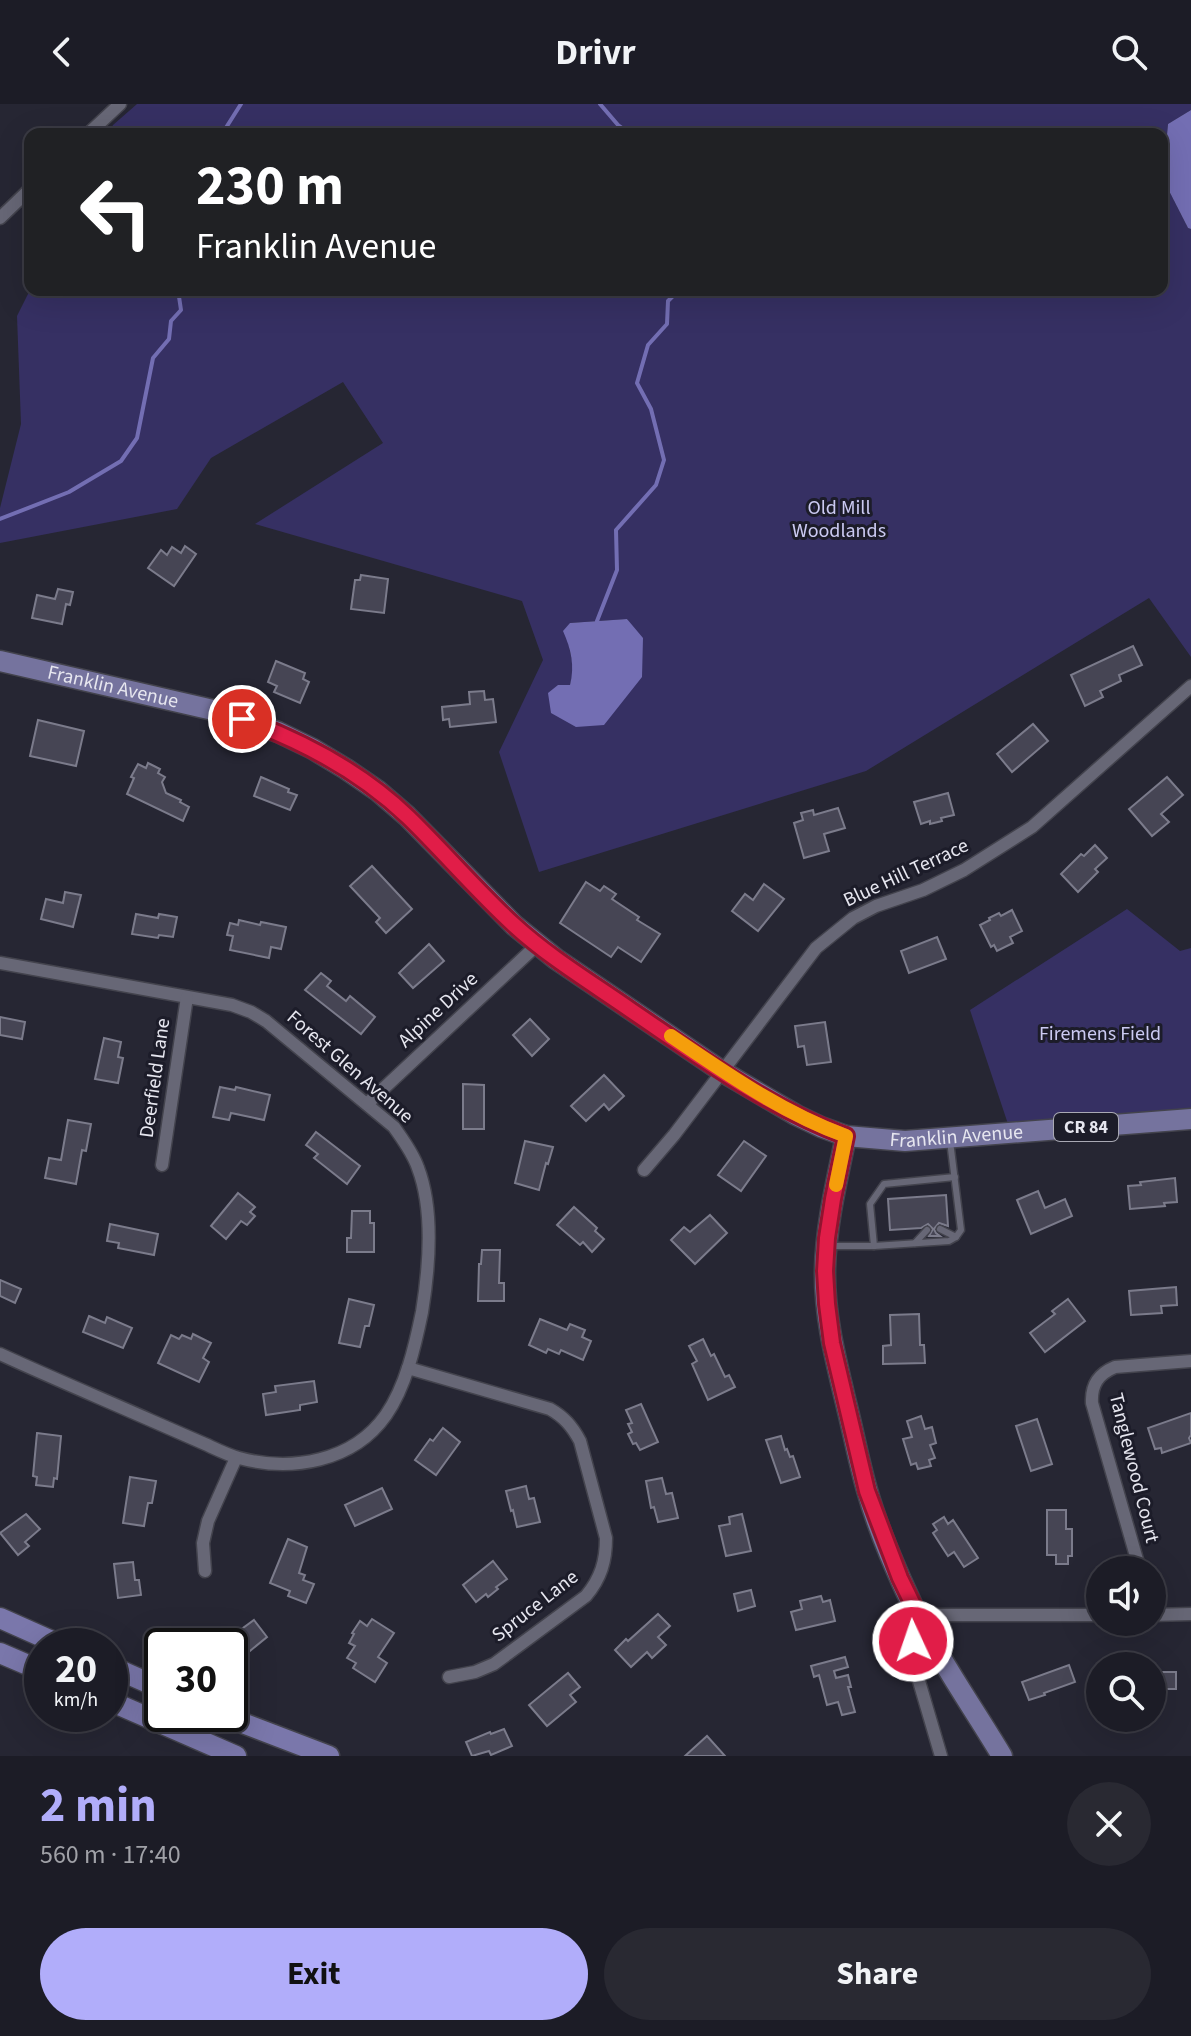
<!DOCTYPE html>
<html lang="en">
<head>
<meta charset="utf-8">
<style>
	body { margin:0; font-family:"Source Sans 3",sans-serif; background:#292932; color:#f1f3f6; height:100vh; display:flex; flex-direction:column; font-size:30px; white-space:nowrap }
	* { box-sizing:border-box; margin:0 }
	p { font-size:26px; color:#a0a1a7 }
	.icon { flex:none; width:44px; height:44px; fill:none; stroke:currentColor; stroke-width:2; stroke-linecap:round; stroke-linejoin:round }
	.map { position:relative; height:1652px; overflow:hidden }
	.panel { display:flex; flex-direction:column; background:#1c1c26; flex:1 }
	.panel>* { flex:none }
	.banner { position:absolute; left:24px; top:24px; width:1144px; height:168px; border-radius:16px; box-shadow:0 8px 32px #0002,0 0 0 2px #3a3a43; background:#202124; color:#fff; overflow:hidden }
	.fabs { position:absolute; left:1086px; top:1452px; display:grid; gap:16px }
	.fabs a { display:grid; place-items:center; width:80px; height:80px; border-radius:50%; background:#1c1c26; box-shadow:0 8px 32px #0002,0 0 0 2px #3a3a43; font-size:40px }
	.speed { position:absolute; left:24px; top:1524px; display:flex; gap:16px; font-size:40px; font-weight:700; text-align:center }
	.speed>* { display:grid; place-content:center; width:104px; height:104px; border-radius:50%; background:#1c1c26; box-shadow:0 8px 32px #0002,0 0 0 2px #3a3a43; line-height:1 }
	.speed small { font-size:20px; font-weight:400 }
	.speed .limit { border:4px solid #111; border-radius:12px; background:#fff; color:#111 }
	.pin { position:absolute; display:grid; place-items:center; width:68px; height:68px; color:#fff; margin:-34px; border:4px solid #fff; border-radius:50%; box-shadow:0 2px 8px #0007 }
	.me { position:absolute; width:88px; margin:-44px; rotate:357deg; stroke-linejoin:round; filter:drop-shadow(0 0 6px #0008) }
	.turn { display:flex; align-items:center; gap:28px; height:168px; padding:0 40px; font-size:36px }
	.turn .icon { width:104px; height:104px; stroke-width:2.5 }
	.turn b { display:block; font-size:56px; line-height:68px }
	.round { display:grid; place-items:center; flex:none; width:84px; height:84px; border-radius:42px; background:#292932 }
	.summary { display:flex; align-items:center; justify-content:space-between; height:136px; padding:0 40px }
	h1 { font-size:48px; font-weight:700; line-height:60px; color:#b1adfa }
	.primary-button { display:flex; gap:16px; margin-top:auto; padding:16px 40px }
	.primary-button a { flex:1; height:92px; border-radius:48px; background:#b1adfa; color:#111; font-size:32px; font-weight:700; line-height:92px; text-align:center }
	.primary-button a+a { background:#292932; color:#f1f3f6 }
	header { display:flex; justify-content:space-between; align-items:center; height:104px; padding:0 40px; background:#1c1c26; font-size:36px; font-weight:700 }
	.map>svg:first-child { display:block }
	.green { fill:#363063; fill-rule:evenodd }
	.water { fill:#736eb3 }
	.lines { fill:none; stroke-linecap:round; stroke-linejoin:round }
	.stream { stroke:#736eb3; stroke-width:4 }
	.building { fill:#464554; stroke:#7b7b8b; stroke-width:2 }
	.service-casing { stroke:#43434d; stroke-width:9 }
	.minor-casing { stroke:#43434d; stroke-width:15 }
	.primary-casing { stroke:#43434d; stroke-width:23 }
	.trunk-casing { stroke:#43434d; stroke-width:23 }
	.service { stroke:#676776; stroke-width:6 }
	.minor { stroke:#676776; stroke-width:12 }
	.primary { stroke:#75739e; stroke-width:20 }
	.trunk { stroke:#7a77ab; stroke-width:20 }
	.route-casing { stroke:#92132f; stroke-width:20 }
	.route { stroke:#e11d48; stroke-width:14 }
	.slow { stroke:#f59e0b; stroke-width:14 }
	.labels { text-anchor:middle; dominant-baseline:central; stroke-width:6; stroke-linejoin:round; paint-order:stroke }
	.shield { fill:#1c1c29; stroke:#a9a9b4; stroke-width:2 }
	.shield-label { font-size:18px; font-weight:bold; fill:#e6e6ef }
	.park-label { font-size:20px; fill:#cbcaf2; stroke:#1c1c29 }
	.street-label { font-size:20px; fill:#e6e6ef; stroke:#1c1c29 }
</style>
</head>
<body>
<header><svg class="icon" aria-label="back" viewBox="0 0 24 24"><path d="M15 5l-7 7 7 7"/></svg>Drivr<svg class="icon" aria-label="search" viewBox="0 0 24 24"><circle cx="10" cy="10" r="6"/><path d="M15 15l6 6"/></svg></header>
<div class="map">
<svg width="1191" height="1652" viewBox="0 0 1191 1652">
	<rect width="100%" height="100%" fill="#262633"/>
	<!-- green -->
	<g class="green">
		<path d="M137 0H1191V6L1168 20 1163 75 1188 124 1191 125V553L1149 494 866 667 539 768 499 648 543 556 522 497 255 420 383 339 343 278 211 354 177 405 0 439V404L21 320 17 212 30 186H1162V30H109L113 21ZM628 515 551 609 558 581H570L574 566 568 538 570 519Z"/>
		<path d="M1127 805 1180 847 1191 844V1015L1011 1029 970 906Z"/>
	</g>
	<!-- water -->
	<g class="water">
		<path d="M1191 6V125L1188 124 1163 75 1168 20Z"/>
		<path d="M627 515 643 534 642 573 604 621 576 623 551 609 548 589 558 581H570C575 562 571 545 563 527L570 519Z"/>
	</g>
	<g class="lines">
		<!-- stream -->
		<g class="stream">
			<path d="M600 0 618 21 630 30"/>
			<path d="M222 30 241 0"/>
			<path d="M0 415 69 388 121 357 137 334 153 254 169 235 171 217 181 206 178 186"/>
			<path d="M597 517 617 466 616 426 656 381 664 356 651 305 637 279 648 241 667 220 668 197 679 186"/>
		</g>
	</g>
	<!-- building -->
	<g class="building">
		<path d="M185 442 196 450 174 482 148 464 161 446 167 451 172 443 181 449Z"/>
		<path d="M361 471 388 475 384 509 351 505 355 476H360Z"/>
		<path d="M58 485 73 488 70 501 66 500 62 520 32 514 37 491 55 495Z"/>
		<path d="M1133 542 1142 561 1119 571 1121 577 1100 587 1103 593 1085 602 1071 571Z"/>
		<path d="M276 557 305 569 303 575 309 578 300 599 274 588 277 582 268 578Z"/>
		<path d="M484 587 485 596 493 595 496 618 450 623 449 615 443 616 442 603 470 600 469 588Z"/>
		<path d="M38 616 84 627 76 662 30 652Z"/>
		<path d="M1033 620 1048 637 1012 668 997 650Z"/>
		<path d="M148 659 160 665 158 669 165 673 162 678 166 689 181 696 180 698 189 703 183 717 127 690 134 674 131 673 138 660 146 664Z"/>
		<path d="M261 673 289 685 288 688 297 691 290 706 254 692Z"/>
		<path d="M1167 673 1183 691 1161 710 1169 718 1152 732 1129 705Z"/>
		<path d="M948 689 954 711 941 714 942 717 930 720V717L921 720 914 698Z"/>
		<path d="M838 704 845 724 824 730 829 747 804 754 794 719 803 716 801 709 813 706 814 711Z"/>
		<path d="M1095 741 1107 754 1095 765 1098 768 1078 788 1061 770 1081 750 1084 752Z"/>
		<path d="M372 762 412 805 386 829 376 818 380 814 350 782Z"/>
		<path d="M586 778 600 787 604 782 616 790 612 795 639 813 637 816 660 830 641 858 618 843 611 853 560 819Z"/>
		<path d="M764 780 784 795 758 827 732 807 745 790 753 796Z"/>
		<path d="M65 788 81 791 73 823 41 815 46 795 63 799Z"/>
		<path d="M1012 806 1022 827 1010 833 1013 839 997 847 994 841 991 843 980 821 990 816 989 814 999 809 1001 812Z"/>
		<path d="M136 810 158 814 159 810 177 813 173 833 159 831 158 834 132 830Z"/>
		<path d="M239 816 260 821 261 818 286 823 281 845 271 843 269 854 230 846 233 832 227 831 230 819 238 821Z"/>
		<path d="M937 833 946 855 909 869 901 847Z"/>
		<path d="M429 840 444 857 413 884 399 869Z"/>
		<path d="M321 869 331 877 327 882 346 897 350 892 375 913 361 930 305 886Z"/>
		<path d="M0 913 25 918 22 935 0 931Z"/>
		<path d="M530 915 549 935 532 952 513 931Z"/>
		<path d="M825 918 831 958 807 961 804 942 798 943 795 922Z"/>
		<path d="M104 934 121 938 118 953 123 954 118 979 95 975Z"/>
		<path d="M604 971 624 992 609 1006 604 1000 586 1017 571 1002Z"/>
		<path d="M463 980 484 981V1025H463Z"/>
		<path d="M220 983 235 986 236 983 270 991 264 1016 231 1009 229 1016 213 1013Z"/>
		<path d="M68 1016 91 1020 86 1047 82 1046 76 1080 45 1074 49 1054 61 1056Z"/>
		<path d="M316 1028 360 1062 347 1080 314 1054 318 1050 306 1041Z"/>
		<path d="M525 1037 553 1043 548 1060 546 1059 539 1086 515 1079Z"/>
		<path d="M744 1037 766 1052 741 1087 718 1071Z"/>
		<path d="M1175 1074 1177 1098 1164 1099 1165 1102 1130 1105 1128 1082 1141 1081 1140 1078Z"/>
		<path d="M1038 1087 1045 1104 1065 1095 1072 1112 1031 1130 1017 1096Z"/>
		<path d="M238 1089 255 1103 250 1108 255 1112 247 1121 241 1117 226 1135 211 1122Z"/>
		<path d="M946 1091 948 1122 939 1119 934 1125 936 1129 940 1132H929L933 1125 928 1120 921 1124 890 1126 888 1095Z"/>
		<path d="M574 1103 597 1124 595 1127 604 1135 592 1148 583 1138 580 1141 557 1121Z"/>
		<path d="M352 1107H370V1119H374V1148H347V1134H351Z"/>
		<path d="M710 1111 727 1129 695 1160 671 1136 684 1123 690 1128Z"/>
		<path d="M110 1120 158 1130 154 1151 118 1144 119 1139 107 1137Z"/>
		<path d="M482 1146H500L499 1179H504V1197H478L479 1160H481Z"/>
		<path d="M0 1176 21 1185 15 1199 0 1192Z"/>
		<path d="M1176 1183 1177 1201 1161 1202 1162 1209 1131 1211 1129 1187Z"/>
		<path d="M349 1195 374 1201 369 1222H365L360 1243 339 1239Z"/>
		<path d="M1068 1195 1085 1217 1045 1248 1030 1229 1055 1210 1052 1207Z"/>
		<path d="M919 1210 920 1241H924L925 1259 883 1260V1242L891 1241 890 1211Z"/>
		<path d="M89 1212 105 1219 107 1213 132 1224 123 1244 83 1228Z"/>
		<path d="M540 1215 567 1226 570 1220 585 1226 582 1233 591 1237 583 1256 561 1246 559 1250 548 1245 546 1249 529 1241Z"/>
		<path d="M193 1230 211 1239 203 1254 209 1258 199 1278 158 1259 171 1231 179 1235 182 1231 191 1235Z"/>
		<path d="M703 1235 711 1252 714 1250 725 1273 729 1271 735 1283 708 1296 692 1260 697 1257 689 1242Z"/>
		<path d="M314 1277 317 1298 300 1301V1306L266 1311 263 1290 276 1288 275 1282Z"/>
		<path d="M641 1300 658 1338 640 1346 636 1339 633 1340 628 1330 632 1328 628 1320 632 1319 626 1306Z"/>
		<path d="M1191 1309V1331L1189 1334 1191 1339 1162 1349 1161 1344 1155 1345 1148 1324Z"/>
		<path d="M921 1312 925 1325 932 1323 936 1339 930 1341 935 1354 929 1356 931 1362 918 1365 916 1359 911 1361 903 1335 912 1333 907 1317Z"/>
		<path d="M1037 1315 1052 1360 1031 1367 1016 1322Z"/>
		<path d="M443 1324 460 1338 436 1371 415 1356 430 1335 433 1337Z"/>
		<path d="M37 1329 61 1332 57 1375 54 1374 53 1383 36 1381 37 1373 33 1372Z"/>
		<path d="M781 1332 785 1346 787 1345 790 1353 793 1352 800 1373 781 1379 766 1336Z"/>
		<path d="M130 1373 156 1377 152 1399H148L144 1422 123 1419Z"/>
		<path d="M662 1374 666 1390 672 1389 678 1414 658 1418 654 1403 651 1404 646 1377Z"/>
		<path d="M526 1382 529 1395 534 1394 540 1418 517 1423 513 1406 511 1407 506 1387Z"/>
		<path d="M382 1384 392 1405 355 1422 345 1401Z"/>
		<path d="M1047 1406H1066V1425H1072V1452H1068V1460H1056V1451H1047Z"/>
		<path d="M26 1410 40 1425 25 1438 29 1442 18 1451 0 1429Z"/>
		<path d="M742 1410 751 1447 726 1452 719 1422 730 1420 729 1413Z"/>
		<path d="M944 1413 948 1420 953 1416 978 1454 964 1463 954 1448 948 1452 933 1429 937 1426 933 1420Z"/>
		<path d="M288 1435 307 1443 299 1469 305 1471 303 1476 314 1480 306 1499 288 1492 290 1487 270 1479Z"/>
		<path d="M493 1457 507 1475 496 1483 498 1485 488 1493 486 1490 476 1498 463 1481Z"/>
		<path d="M133 1458 135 1476H139L141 1491 118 1494 114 1460Z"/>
		<path d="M751 1486 755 1502 738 1507 734 1490Z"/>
		<path d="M821 1492 823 1498 830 1496 835 1517 796 1526 791 1508 802 1505 800 1497Z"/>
		<path d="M658 1510 670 1522 658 1533 666 1541 652 1554 647 1548 631 1563 615 1546 626 1535 628 1537Z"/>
		<path d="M372 1515 394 1529 378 1553 387 1559 375 1578 353 1564 356 1559 347 1554 355 1542 349 1539 354 1530 352 1529 360 1517 367 1522Z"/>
		<path d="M254 1516 267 1533 245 1551 241 1546 238 1548 228 1535Z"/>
		<path d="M845 1553 848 1563 834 1567 836 1574 848 1571 851 1583H848L855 1608 842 1611 838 1598 827 1601 819 1571 814 1573 811 1562Z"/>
		<path d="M1069 1561 1075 1578 1044 1589 1045 1591 1029 1596 1022 1578Z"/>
		<rect x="1152" y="1568" width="24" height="17"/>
		<path d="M568 1569 580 1583 570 1591 576 1598 547 1622 529 1601Z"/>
		<path d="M504 1625 512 1642 491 1651 489 1647 472 1652 466 1638 490 1628 491 1630Z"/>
		<path d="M707 1632 725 1652H685Z"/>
	</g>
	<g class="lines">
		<defs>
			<g id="service">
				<path d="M940 1125 956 1133"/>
				<path d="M915 1139 927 1126"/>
				<path d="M831 1142H874L949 1137 956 1133 961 1126 950 1037"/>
				<path d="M874 1142 870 1100 884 1080 955 1073"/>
			</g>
			<g id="minor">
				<path d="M88 30 120 0"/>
				<path d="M0 114 30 85"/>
				<path d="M0 859 232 901 251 908 266 917 394 1023C403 1036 413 1049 418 1064 434 1106 429 1165 422 1208 415 1242 406 1282 386 1311 353 1358 291 1368 239 1354 228 1351 216 1345 205 1340 187 1332 168 1324 150 1316 100 1294 50 1273 0 1250"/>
				<path d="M367 1000 537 841"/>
				<path d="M162 1061 187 893"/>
				<path d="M644 1066 674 1031 816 844 853 814 876 802 923 786 964 766 1032 723 1191 582"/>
				<path d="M408 1264 550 1305C564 1313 572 1322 580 1337L606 1434C606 1457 601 1474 586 1492L494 1560 475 1568 449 1573"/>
				<path d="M1140 1466 1092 1299C1091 1281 1098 1270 1115 1263L1191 1257"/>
				<path d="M205 1467 203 1439 208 1417 236 1354"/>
				<path d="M1152 1511 1191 1510"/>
				<path d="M941 1652 916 1567 913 1537 918 1511H1100"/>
			</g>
			<g id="primary">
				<path id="s1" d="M0 557 213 606 278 628 313 645 346 665 378 687 407 712 514 821 556 855 723 968 796 1011 821 1023 846 1032 905 1037 1191 1015"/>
				<path d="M846 1032C837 1076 826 1120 825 1165 824 1212 836 1257 847 1303 854 1331 859 1359 867 1386 879 1429 898 1471 917 1511 942 1560 974 1605 1002 1652"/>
			</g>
			<g id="trunk">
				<path d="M0 1514 63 1542"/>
				<path d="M0 1549 42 1567"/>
				<path d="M110 1562 162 1585"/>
				<path d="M110 1597 236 1652"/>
				<path d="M219 1610 329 1652"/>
			</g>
		</defs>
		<!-- service casing -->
		<use href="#service" class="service-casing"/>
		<!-- minor casing -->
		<use href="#minor" class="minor-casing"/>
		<!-- primary casing -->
		<use href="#primary" class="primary-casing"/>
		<!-- trunk casing -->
		<use href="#trunk" class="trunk-casing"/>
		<!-- service -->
		<use href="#service" class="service"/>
		<!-- minor -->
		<use href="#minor" class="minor"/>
		<!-- primary -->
		<use href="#primary" class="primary"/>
		<!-- trunk -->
		<use href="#trunk" class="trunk"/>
	</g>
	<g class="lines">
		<defs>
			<path id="route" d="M242 615C303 637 361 668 408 713 444 748 477 787 514 821 550 854 592 879 632 907 700 953 769 1004 846 1032L833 1095 827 1134 825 1167 827 1200 832 1239 867 1387 900 1474 918 1511 913 1537"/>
		</defs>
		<!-- route casing -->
		<use href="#route" class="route-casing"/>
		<!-- route -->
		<use href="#route" class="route"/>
		<!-- slow -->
		<path class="slow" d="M671 932C727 970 783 1009 846 1032L836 1081"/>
	</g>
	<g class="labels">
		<!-- shield labels -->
		<rect class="shield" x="1054" y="1009" width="64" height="28" rx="6"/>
		<g class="shield-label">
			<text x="1086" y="1023">CR 84</text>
		</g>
		<!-- park labels -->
		<g class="park-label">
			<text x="839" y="404">Old Mill<tspan x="839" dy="23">Woodlands</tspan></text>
			<text x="1100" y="930">Firemens Field</text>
		</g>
		<!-- street labels -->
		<g class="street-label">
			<text stroke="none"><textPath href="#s1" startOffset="116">Franklin Avenue</textPath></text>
			<text transform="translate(906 769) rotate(-25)">Blue Hill Terrace</text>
			<text transform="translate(438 906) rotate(-43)">Alpine Drive</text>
			<text transform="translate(350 963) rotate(41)">Forest Glen Avenue</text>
			<text transform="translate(155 974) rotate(-82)">Deerfield Lane</text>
			<text stroke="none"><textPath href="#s1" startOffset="1100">Franklin Avenue</textPath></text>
			<text transform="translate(1134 1364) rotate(76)">Tanglewood Court</text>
			<text transform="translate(535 1502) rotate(-38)">Spruce Lane</text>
		</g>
	</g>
</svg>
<div class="fabs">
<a><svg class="icon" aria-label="sound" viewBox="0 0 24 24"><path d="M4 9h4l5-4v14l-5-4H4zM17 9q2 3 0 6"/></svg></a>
<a><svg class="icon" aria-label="search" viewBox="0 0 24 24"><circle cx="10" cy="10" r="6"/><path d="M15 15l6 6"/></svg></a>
</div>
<div class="speed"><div>20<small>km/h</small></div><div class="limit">30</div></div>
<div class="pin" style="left:242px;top:615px;background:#d93025"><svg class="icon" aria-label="arrive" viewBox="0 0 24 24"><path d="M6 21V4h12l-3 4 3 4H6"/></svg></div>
<svg class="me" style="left:913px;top:1537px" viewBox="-20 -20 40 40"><circle r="17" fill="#e11d48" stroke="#fff" stroke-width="3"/><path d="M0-11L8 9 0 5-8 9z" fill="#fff"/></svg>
<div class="banner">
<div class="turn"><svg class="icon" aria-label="left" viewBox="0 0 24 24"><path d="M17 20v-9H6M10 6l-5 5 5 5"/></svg><div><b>230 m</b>Franklin Avenue</div></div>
</div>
</div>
<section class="panel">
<div class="summary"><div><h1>2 min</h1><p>560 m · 17:40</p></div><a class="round"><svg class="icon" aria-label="close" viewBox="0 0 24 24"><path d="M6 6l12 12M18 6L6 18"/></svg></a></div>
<div class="primary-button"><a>Exit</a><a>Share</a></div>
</section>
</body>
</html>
